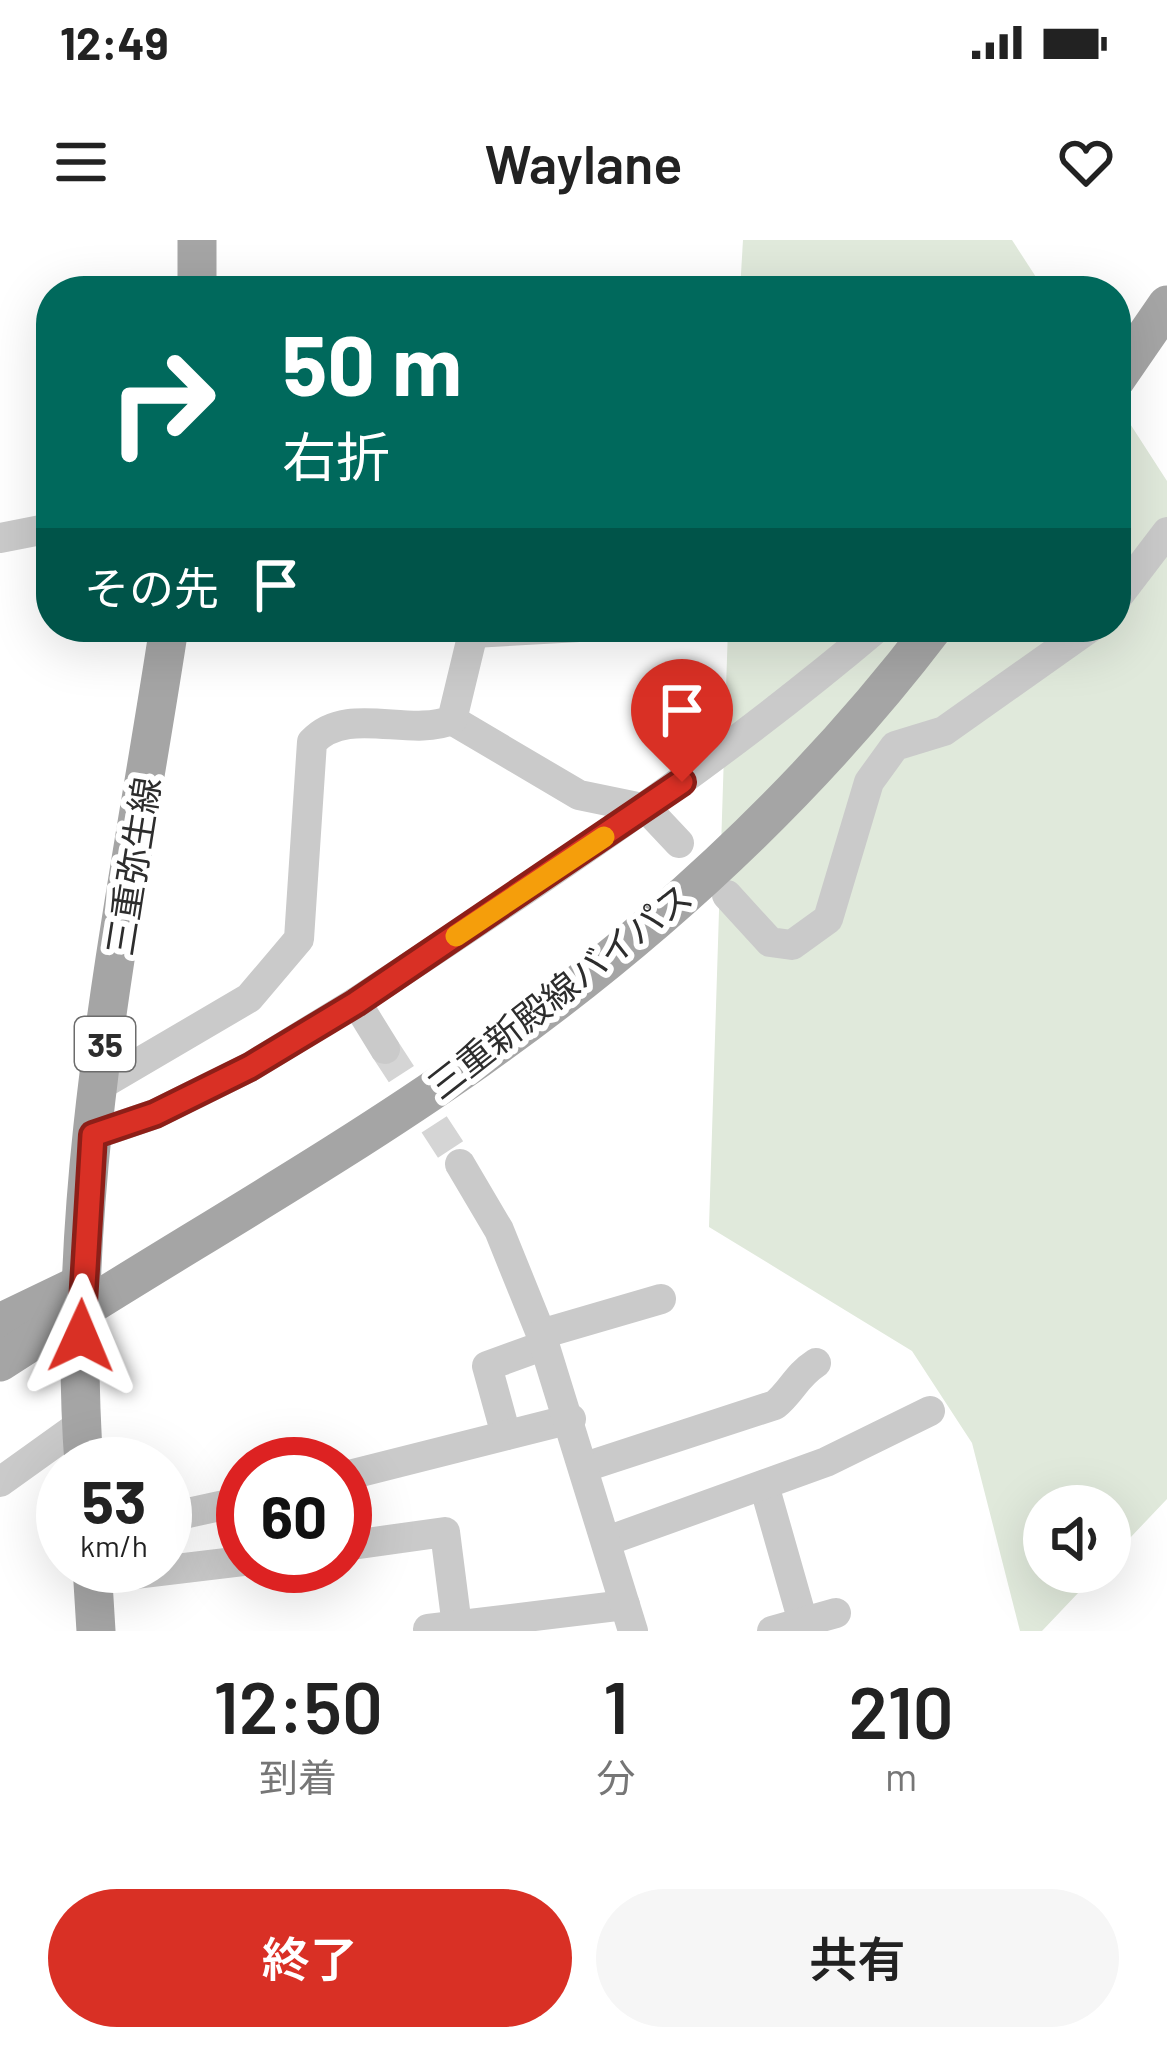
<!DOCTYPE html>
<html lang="ja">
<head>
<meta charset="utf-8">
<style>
	body { margin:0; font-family:Barlow,"Noto Sans JP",sans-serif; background:#f6f6f6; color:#222; height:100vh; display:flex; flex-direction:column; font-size:45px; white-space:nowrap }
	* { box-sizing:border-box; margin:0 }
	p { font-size:39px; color:#767676 }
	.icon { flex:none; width:66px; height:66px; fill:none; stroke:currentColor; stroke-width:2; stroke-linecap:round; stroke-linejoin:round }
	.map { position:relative; height:1391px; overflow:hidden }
	.details { display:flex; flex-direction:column; background:#fff; flex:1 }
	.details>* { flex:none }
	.hud { position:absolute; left:36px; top:36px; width:1095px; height:366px; border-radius:48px; box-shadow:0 12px 48px #0002; background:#00695c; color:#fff; overflow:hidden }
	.fabs { position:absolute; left:1023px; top:1245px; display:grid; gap:24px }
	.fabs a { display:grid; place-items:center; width:108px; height:108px; border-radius:50%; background:#fff; box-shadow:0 12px 48px #0002; font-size:60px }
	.speed { position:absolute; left:36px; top:1197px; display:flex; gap:24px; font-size:60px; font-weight:700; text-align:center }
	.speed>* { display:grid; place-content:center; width:156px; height:156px; border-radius:50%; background:#fff; box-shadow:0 12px 48px #0002; line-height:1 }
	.speed small { font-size:30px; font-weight:400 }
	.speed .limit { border:18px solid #d22; background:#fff; color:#111 }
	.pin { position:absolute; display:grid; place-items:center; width:102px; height:102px; color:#fff; margin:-123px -51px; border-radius:50% 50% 50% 0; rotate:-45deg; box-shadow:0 0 12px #0007 }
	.pin .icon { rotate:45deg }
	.me { position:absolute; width:132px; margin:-66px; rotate:1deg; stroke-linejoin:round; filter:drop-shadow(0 0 9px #0008) }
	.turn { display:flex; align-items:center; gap:42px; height:252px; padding:0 48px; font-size:54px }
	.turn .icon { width:156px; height:156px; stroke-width:2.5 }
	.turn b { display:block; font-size:84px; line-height:102px }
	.then { display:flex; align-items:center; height:114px; padding:0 48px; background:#0003; gap:24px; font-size:45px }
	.eta { display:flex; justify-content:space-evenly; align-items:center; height:204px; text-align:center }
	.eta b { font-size:72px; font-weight:600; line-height:84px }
	.button { display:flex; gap:24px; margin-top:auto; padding:24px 48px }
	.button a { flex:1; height:138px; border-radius:72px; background:#d93025; color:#fff; font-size:48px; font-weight:600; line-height:138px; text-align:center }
	.button a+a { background:#f6f6f6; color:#222 }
	.status { display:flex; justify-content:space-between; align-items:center; height:84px; padding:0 60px; background:#fff; direction:ltr }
	.status svg { height:33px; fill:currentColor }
	header { display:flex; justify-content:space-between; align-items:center; height:156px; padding:0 48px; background:#fff; font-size:54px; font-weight:600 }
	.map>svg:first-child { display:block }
	.green { fill:#e0e9db }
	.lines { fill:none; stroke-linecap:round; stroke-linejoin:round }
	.minor-tunnel { stroke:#d5d5d5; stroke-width:30; stroke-dasharray:30 15; stroke-linecap:butt }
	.minor { stroke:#cacaca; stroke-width:30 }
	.major { stroke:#a5a5a5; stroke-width:39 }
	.route-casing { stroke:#8d1f18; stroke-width:30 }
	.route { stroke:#d93025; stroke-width:21 }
	.slow { stroke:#f59e0b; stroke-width:21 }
	.labels { text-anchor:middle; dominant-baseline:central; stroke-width:12; stroke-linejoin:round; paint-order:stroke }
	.shield { fill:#fff; stroke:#6c6c6c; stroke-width:3 }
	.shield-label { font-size:33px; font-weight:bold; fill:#2d2d2d }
	.street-label { font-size:36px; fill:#2d2d2d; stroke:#fff }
</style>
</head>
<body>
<div class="status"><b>12:49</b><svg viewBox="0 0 49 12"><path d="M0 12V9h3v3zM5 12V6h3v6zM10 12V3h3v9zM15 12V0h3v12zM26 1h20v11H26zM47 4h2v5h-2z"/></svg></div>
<header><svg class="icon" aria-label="menu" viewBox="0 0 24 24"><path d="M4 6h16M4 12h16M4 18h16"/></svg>Waylane<svg class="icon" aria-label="heart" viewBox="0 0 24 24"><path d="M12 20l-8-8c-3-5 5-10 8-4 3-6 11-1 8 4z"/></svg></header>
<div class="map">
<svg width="1167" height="1391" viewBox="0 0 1167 1391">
	<rect width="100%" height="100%" fill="#fff"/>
	<!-- green -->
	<g class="green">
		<path d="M743 0H1012L1045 51H740Z"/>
		<path d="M1116 162 1167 241V1259L1110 1319V1266H1044V1332H1098L1042 1391H1020L972 1203 912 1111 709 987 728 387H1116Z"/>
	</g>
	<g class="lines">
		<!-- minor-tunnel -->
		<path class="minor-tunnel" d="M385 809 460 924"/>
		<!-- minor -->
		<g class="minor">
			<path d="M0 298 51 288"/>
			<path d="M1116 359 1167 292"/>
			<path d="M471 387 473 393 579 387"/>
			<path d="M452 480 579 555 647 569 679 603"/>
			<path d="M727 655 770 702 792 705 828 679 869 542 895 506 944 491 1091 387"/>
			<path d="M356 762C536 644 714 526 878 387"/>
			<path d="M99 846 249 758 299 699 312 502C347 464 409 498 452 480L473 393"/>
			<path d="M93 895 155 874 250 827 356 762 385 809"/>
			<path d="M460 924 499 990 541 1094"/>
			<path d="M506 1195 487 1126 545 1105"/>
			<path d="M585 1227 775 1165C792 1151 796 1136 816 1123"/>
			<path d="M345 1236 571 1179"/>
			<path d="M0 1242 81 1184"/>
			<path d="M764 1245 803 1382"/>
			<path d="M165 1278 243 1261"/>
			<path d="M607 1301 826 1222 930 1171"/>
			<path d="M345 1306 445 1292 457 1386"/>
			<path d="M93 1339 243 1321"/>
			<path d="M428 1389 625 1365"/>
			<path d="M633 1391 541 1094 661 1059"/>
			<path d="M772 1391 836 1373"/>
		</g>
		<!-- major -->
		<g class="major">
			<path d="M197 0V51"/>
			<path d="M1116 139 1167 65"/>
			<path d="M0 1083 83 1043"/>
			<path d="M0 1122C158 1019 325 927 478 819 649 698 807 554 934 387"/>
			<path d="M84 1224C63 944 127 663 169 387"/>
			<path d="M92 1326 96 1391"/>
		</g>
	</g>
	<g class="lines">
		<defs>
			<path id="route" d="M81 1096 93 895 155 874 250 827 356 763 682 542"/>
		</defs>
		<!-- route casing -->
		<use href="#route" class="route-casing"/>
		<!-- route -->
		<use href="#route" class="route"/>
		<!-- slow -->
		<path class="slow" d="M456 696 604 597"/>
	</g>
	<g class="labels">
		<!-- shield labels -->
		<rect class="shield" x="75" y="777" width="60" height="54" rx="9"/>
		<g class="shield-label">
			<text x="105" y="804">35</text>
		</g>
		<!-- street labels -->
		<g class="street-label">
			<text transform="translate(132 626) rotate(-81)">三重弥生線</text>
			<text transform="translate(559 750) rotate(-38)">三重新殿線バイパス</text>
		</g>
	</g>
</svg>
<div class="fabs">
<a><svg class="icon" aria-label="sound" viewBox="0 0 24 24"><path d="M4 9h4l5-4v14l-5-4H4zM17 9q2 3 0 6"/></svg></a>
</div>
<div class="speed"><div>53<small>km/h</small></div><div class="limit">60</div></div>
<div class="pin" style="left:682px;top:542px;background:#d93025"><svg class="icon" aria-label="arrive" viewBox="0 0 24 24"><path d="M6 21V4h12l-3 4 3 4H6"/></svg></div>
<svg class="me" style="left:81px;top:1096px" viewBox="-20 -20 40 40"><path d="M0-17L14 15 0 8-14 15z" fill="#d93025" stroke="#fff" stroke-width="4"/></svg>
<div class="hud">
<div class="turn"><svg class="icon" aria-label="right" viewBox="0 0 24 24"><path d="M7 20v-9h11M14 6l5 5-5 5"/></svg><div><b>50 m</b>右折</div></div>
<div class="then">その先<svg class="icon" aria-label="arrive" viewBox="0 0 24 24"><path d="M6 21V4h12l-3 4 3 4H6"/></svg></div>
</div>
</div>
<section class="details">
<div class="eta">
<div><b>12:50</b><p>到着</p></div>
<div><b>1</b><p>分</p></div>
<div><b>210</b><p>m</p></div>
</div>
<div class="button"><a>終了</a><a>共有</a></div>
</section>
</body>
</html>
